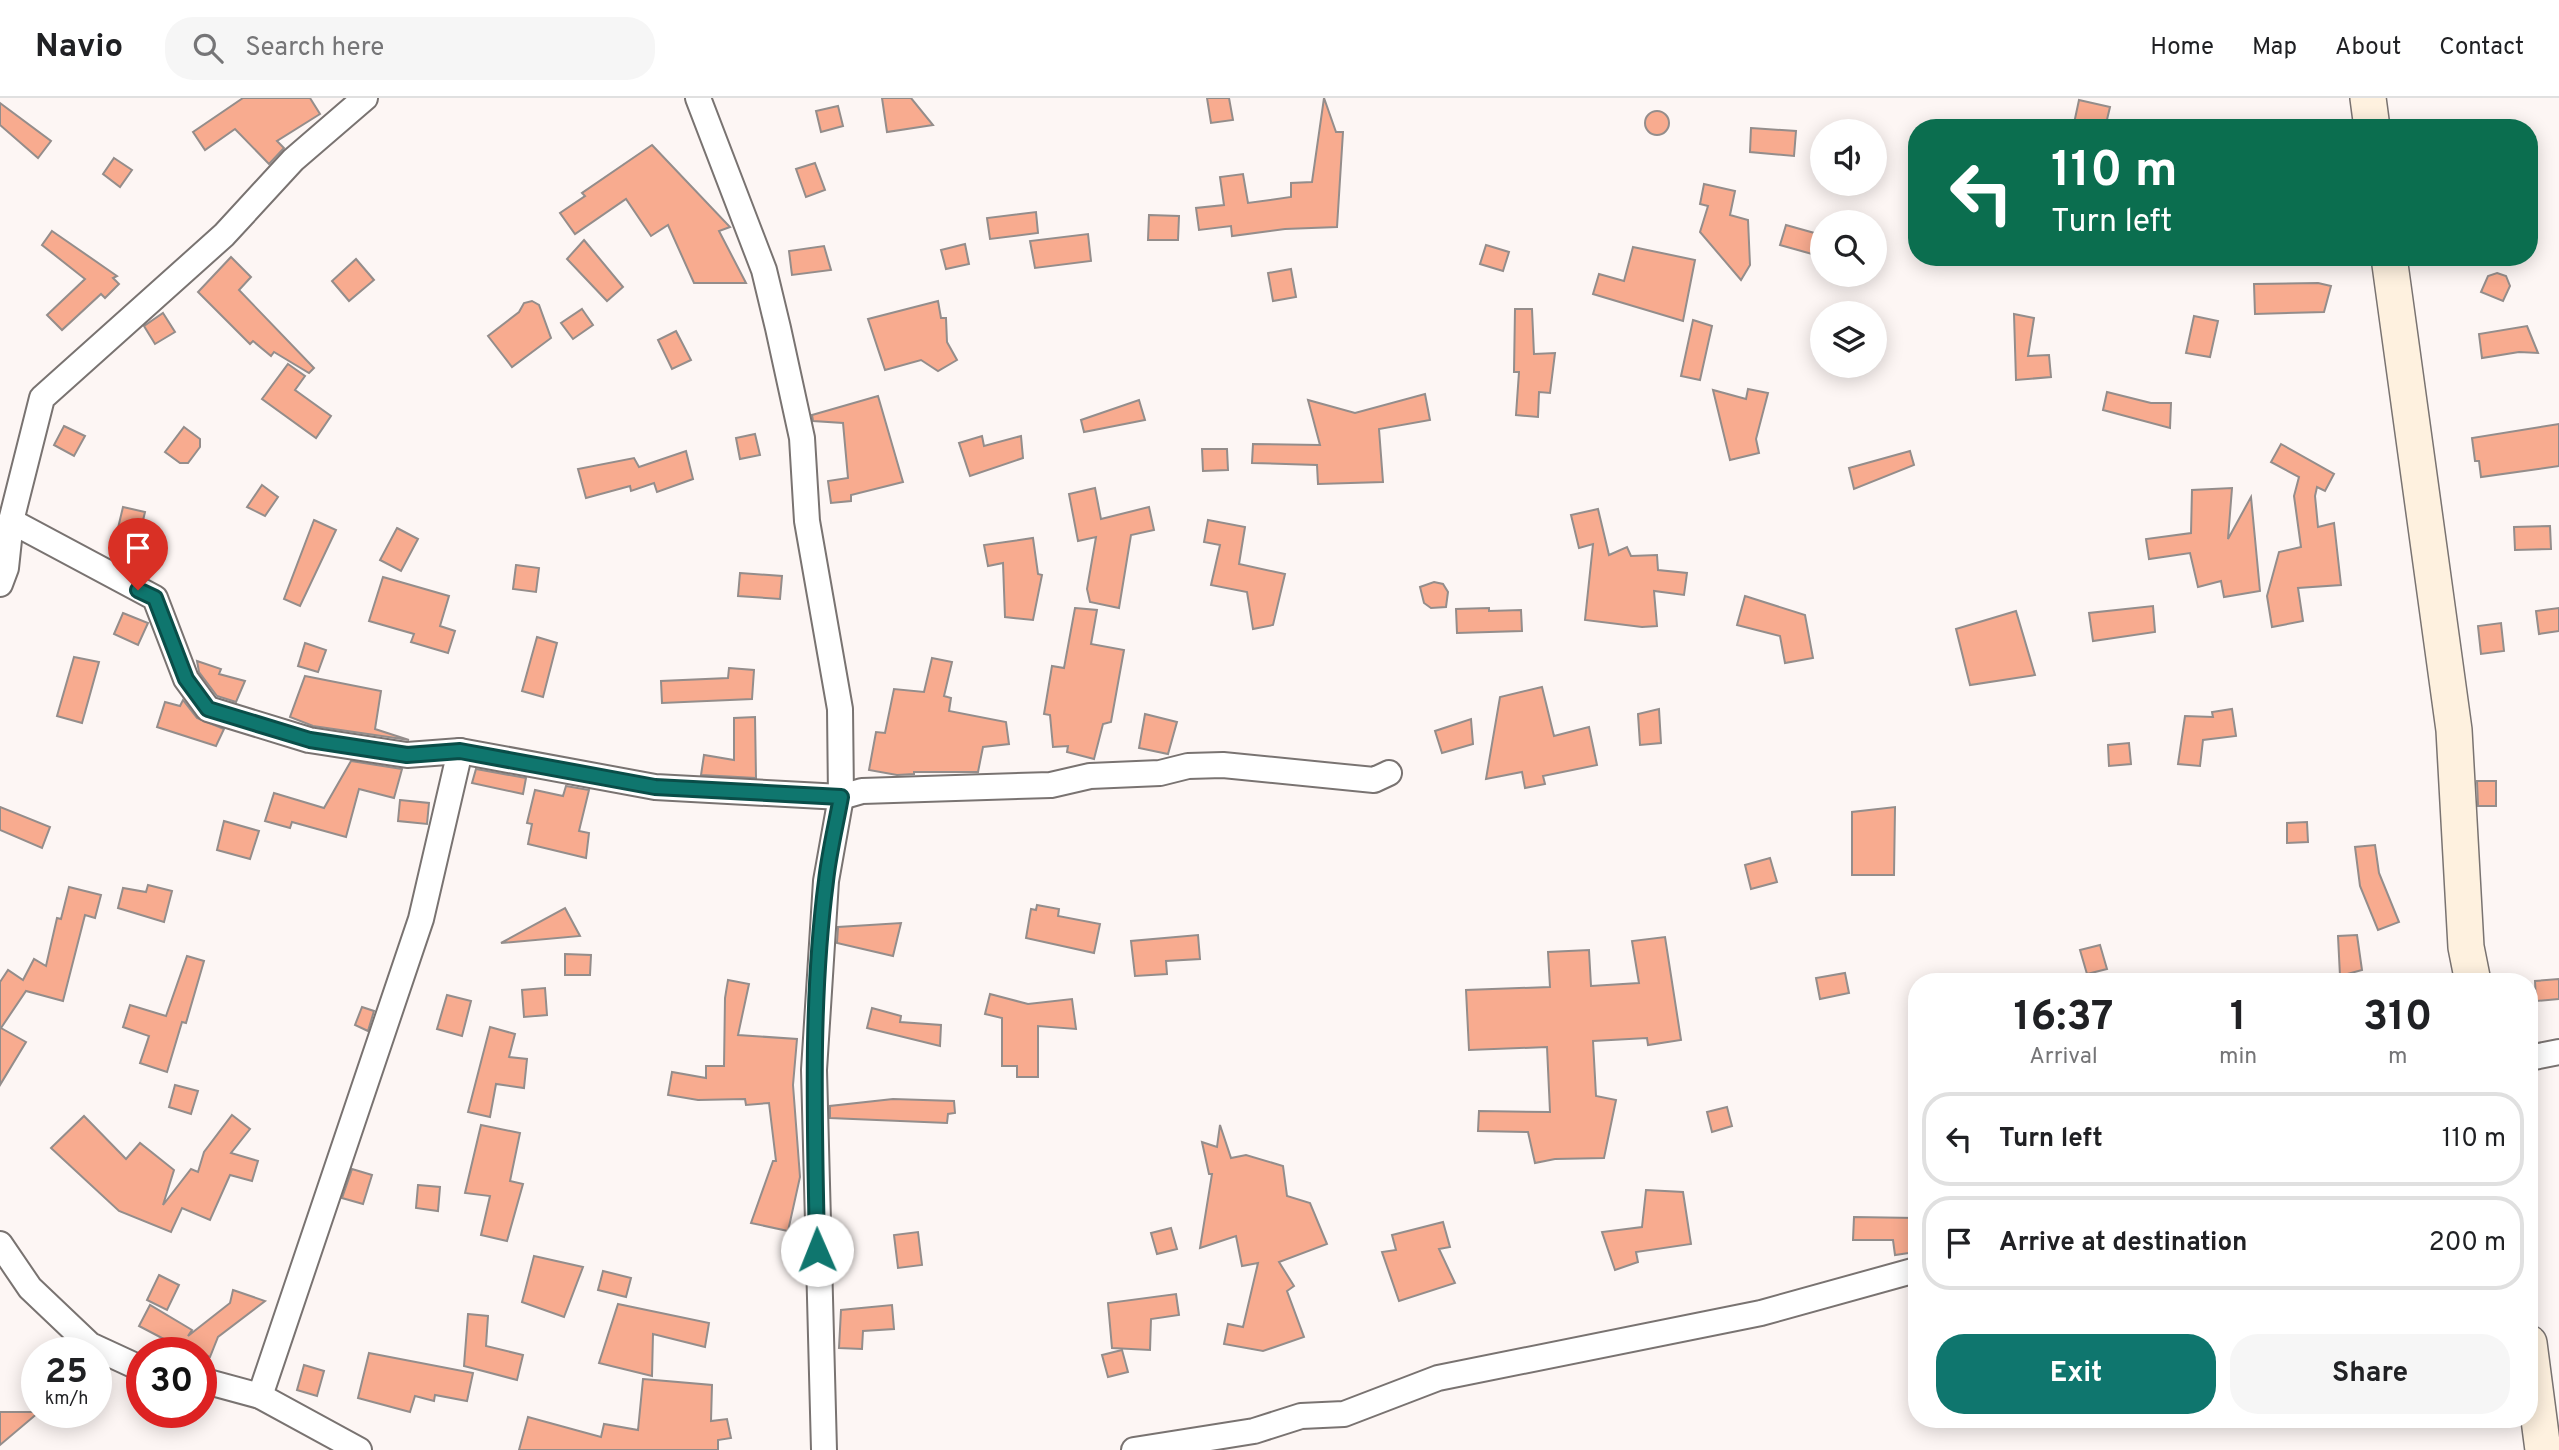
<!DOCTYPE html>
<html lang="en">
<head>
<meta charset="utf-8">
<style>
	body { margin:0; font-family:Overpass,sans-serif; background:#f6f6f6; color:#202124; height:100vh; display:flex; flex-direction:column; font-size:26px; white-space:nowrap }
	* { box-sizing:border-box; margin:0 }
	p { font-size:23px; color:#757577 }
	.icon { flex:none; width:38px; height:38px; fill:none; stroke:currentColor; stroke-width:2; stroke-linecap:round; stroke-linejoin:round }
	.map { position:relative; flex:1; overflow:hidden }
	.side { position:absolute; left:1908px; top:875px; width:630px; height:455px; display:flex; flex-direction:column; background:#fff; border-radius:28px; box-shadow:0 4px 18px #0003 }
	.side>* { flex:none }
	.top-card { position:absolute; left:1908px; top:21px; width:630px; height:147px; border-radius:28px; box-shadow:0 4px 18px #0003; background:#0b6e4f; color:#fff; overflow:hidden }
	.fabs { position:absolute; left:1810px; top:21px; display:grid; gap:14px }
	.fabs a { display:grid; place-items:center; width:77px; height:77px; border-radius:50%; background:#fff; box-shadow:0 4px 18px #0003; font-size:35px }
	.speed { position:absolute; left:21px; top:1239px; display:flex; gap:14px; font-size:35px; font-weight:700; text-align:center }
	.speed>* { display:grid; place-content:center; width:91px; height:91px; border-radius:50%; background:#fff; box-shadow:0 4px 18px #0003; line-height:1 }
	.speed small { font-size:18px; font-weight:400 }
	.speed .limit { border:10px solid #d22; background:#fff; color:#111 }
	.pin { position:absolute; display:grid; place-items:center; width:60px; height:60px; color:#fff; margin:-72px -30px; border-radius:50% 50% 50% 0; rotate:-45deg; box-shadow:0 0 7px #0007 }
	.pin .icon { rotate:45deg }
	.me { position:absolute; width:77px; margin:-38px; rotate:359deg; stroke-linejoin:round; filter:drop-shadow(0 0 5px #0008) }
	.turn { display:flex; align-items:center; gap:24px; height:147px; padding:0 28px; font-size:32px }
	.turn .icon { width:91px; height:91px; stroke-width:2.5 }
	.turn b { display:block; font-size:49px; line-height:60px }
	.eta { display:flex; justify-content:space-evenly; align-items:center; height:119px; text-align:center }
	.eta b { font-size:42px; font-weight:700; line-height:49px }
	.action { display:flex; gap:14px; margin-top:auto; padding:14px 28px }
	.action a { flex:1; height:80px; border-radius:28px; background:#0f766e; color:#fff; font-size:28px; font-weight:700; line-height:80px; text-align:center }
	.action a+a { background:#f6f6f6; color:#202124 }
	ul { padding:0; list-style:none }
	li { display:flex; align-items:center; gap:21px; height:94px; margin:0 14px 10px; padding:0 14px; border:4px solid #e0e0e0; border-radius:28px }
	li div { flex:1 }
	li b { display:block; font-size:26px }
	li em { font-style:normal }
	header { display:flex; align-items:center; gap:42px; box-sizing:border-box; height:98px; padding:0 35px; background:#fff; border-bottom:2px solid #e0e0e0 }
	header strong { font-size:33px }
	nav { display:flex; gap:38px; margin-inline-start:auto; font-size:24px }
	.search { width:490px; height:63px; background:#f6f6f6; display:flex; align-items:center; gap:18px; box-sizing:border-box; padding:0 24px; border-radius:28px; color:#757577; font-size:26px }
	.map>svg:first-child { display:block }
	.building { fill:#f8ab8f; stroke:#948d8b; stroke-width:2 }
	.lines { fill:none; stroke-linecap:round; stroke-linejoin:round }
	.street-casing { stroke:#797371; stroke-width:28 }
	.secondary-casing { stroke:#797371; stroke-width:38 }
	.street { stroke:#fff; stroke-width:24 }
	.secondary { stroke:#fef1df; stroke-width:35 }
	.route-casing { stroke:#0a4d48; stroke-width:18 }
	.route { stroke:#0f766e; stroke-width:12 }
</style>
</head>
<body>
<header>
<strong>Navio</strong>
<div class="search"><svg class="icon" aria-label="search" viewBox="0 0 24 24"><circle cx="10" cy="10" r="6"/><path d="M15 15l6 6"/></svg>Search here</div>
<nav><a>Home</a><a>Map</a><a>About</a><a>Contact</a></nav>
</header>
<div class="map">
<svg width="2559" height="1352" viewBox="0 0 2559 1352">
	<rect width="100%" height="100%" fill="#fdf6f4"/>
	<!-- building -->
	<g class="building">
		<path d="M243 0H310L320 16 277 43 284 50 269 66 235 31 205 52 193 34Z"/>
		<path d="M882 0H911L933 27 887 34Z"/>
		<path d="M1207 0H1229L1233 22 1211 25Z"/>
		<path d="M1324 0 1336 34H1343L1337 129 1285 131 1232 138 1231 128 1199 132 1196 110 1224 107 1220 79 1243 76 1248 105 1291 99V85L1312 84Z"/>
		<path d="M2079 2 2110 9 2105 30H2073Z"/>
		<path d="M0 5 51 43 38 60 0 27Z"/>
		<path d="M838 8 843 28 821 34 816 13Z"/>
		<circle cx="1657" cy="25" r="12"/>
		<path d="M1751 30 1796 33 1794 58 1750 54Z"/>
		<path d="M652 47 730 129 719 133 746 185H694L668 127 651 138 626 101 575 136 560 115 585 98 582 95Z"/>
		<path d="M114 60 132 72 120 89 103 76Z"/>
		<path d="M815 65 825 92 806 99 796 71Z"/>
		<path d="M1704 86 1735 93 1730 117 1748 122 1750 167 1741 182 1700 134 1708 108 1700 106Z"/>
		<path d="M1036 114 1038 135 990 141 987 120Z"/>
		<path d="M1149 117 1179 118 1178 142H1148Z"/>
		<path d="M1786 127 1818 136 1812 156 1780 147Z"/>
		<path d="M52 133 117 178 113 180 119 186 105 200 101 196 62 232 47 217 85 181 42 147Z"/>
		<path d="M1088 136 1091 163 1035 170 1030 143Z"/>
		<path d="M584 142 623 189 607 203 567 161Z"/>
		<path d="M965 146 969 166 946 171 941 152Z"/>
		<path d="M1486 147 1509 154 1503 173 1480 166Z"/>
		<path d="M824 148 831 172 792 177 789 153Z"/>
		<path d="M1633 149 1695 162 1683 223 1593 196 1599 176 1624 183Z"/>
		<path d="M231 159 251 179 239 192 314 270 309 275 274 254 271 258 253 243 250 246 198 194Z"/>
		<path d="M356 161 374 182 349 203 332 183Z"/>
		<path d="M1291 171 1296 199 1273 203 1268 175Z"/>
		<path d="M2497 175 2506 178 2510 188 2503 203 2481 194 2488 178Z"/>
		<path d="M2318 185 2331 188 2324 214 2255 216 2254 186Z"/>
		<path d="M532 203 539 207 551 240 512 269 488 238 519 214 524 205Z"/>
		<path d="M938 203 941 220H946L947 244 957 262 938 273 921 262 885 272 868 221Z"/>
		<path d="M582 211 593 227 573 241 561 225Z"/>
		<path d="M1515 211H1532L1534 256 1555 255 1550 295 1539 294 1538 319 1516 317 1519 274H1514Z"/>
		<path d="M163 215 175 234 155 246 144 228Z"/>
		<path d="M2014 216 2034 220 2028 258 2049 257 2051 279 2016 282Z"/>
		<path d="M2194 218 2218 223 2210 259 2186 255Z"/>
		<path d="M1693 222 1712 228 1700 282 1681 278Z"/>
		<path d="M2527 228 2538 255 2519 254 2482 260 2479 236Z"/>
		<path d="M676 233 691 262 672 271 658 242Z"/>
		<path d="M288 266 305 278 295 292 331 318 316 340 262 301Z"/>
		<path d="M1748 291 1768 295 1756 341 1759 355 1730 362 1713 292 1746 301Z"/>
		<path d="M2107 294 2151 305H2171L2170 330 2103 312Z"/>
		<path d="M1425 296 1430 322 1379 331 1383 384 1318 386 1317 367 1252 365 1253 346 1320 347 1308 302 1355 315Z"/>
		<path d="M878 298 903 384 851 397V403L831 405 828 383 848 380 843 325 813 323 812 317Z"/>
		<path d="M1139 302 1145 322 1084 334 1081 322Z"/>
		<path d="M2559 326V368L2481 379 2479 363H2475L2472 340Z"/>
		<path d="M64 328 85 338 74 358 54 347Z"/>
		<path d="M184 329 200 341V349L188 365H180L165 354Z"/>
		<path d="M755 336 760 357 740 361 736 340Z"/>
		<path d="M982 338 984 348 1021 338 1023 360 970 378 959 345Z"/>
		<path d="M2281 346 2334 376 2325 393 2317 389 2315 398 2318 429 2334 425 2341 487 2298 490 2303 523 2272 529 2267 498 2279 454 2301 449 2294 398 2299 379 2271 364Z"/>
		<path d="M1202 351H1227L1228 372 1203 373Z"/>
		<path d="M686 353 693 381 657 394 654 385 631 393 630 388 586 400 578 371 634 360 639 369Z"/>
		<path d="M1910 353 1914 367 1854 391 1849 370Z"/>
		<path d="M262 387 278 399 265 418 247 409Z"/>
		<path d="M1095 390 1101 421 1149 409 1154 432 1131 437 1119 510 1090 504 1087 491 1096 439 1078 443 1069 396Z"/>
		<path d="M2232 390 2228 441 2251 399 2260 493 2224 499 2221 483 2198 489 2190 455 2149 461 2146 441 2191 435 2192 392Z"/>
		<path d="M123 409 145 414 140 435 118 430Z"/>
		<path d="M1598 411 1609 457 1627 449 1631 458 1657 457 1658 472 1687 475 1684 497 1654 493 1657 528 1642 529 1585 522 1593 446 1579 450 1571 417Z"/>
		<path d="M314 422 336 432 300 508 284 501Z"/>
		<path d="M1208 422 1245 429 1239 466 1285 476 1273 527 1253 531 1247 494 1211 487 1220 447 1204 444Z"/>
		<path d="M2550 428 2551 451 2515 452 2514 429Z"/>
		<path d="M397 430 418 441 401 473 380 462Z"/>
		<path d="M1033 440 1038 476 1042 477 1033 522 1005 519 1003 465 988 468 984 447Z"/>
		<path d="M516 467 539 470 536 494 513 491Z"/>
		<path d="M740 475 782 478 780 501 738 498Z"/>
		<path d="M383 479 449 498 440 528 455 533 448 555 411 544 414 536 369 523Z"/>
		<path d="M1434 484 1443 486 1448 494 1446 509 1431 510 1424 505 1420 489Z"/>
		<path d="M1745 498 1805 517 1813 560 1785 565 1780 538 1737 527Z"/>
		<path d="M2153 508 2155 534 2093 543 2089 515Z"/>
		<path d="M1075 510 1097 512 1091 546 1124 552 1111 624 1103 626 1094 661 1067 654 1068 648 1053 649 1050 617 1044 616 1052 568 1064 570Z"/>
		<path d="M1489 510V513L1521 512 1522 533 1457 535 1456 511Z"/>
		<path d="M2559 510V533L2539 536 2536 513Z"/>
		<path d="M2016 513 2035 577 1970 587 1956 531Z"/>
		<path d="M123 515 148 525 138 547 114 536Z"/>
		<path d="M2501 525 2504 553 2481 556 2478 528Z"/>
		<path d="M537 539 557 545 543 599 522 593Z"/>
		<path d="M305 545 326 552 318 574 298 568Z"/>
		<path d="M74 559 99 564 82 625 57 618Z"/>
		<path d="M932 560 952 564 944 598 951 600 949 613 1006 624 1009 646 983 649 978 674H914V676L897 677 869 672 876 634 885 635 894 591 924 594Z"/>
		<path d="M197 563 221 571 219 576 245 583 236 604 217 598 199 574Z"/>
		<path d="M729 570 754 572 752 601 662 605 661 583 728 580Z"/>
		<path d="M305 578 381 593 375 631 409 642 313 628 290 619Z"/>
		<path d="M1542 589 1554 638 1589 629 1597 667 1543 678 1545 686 1525 690 1522 674 1486 681 1500 599Z"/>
		<path d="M183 602 197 620 224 631 216 648 157 629 165 604 180 608Z"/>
		<path d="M1659 611 1661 645 1640 647 1638 616Z"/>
		<path d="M2232 611 2236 638 2203 642 2200 668 2178 666 2185 618 2213 619 2212 614Z"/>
		<path d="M1145 616 1177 624 1168 656 1139 650Z"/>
		<path d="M755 619 756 680 701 677 704 657 734 662V620Z"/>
		<path d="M1471 621 1473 646 1442 655 1435 633Z"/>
		<path d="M2129 645 2131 666 2109 668 2108 647Z"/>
		<path d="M351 663 402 671 394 700 359 691 346 739 292 724 290 730 265 723 274 695 324 710Z"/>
		<path d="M476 671 526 680 523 696 472 685Z"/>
		<path d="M2477 683H2496V708H2478Z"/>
		<path d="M566 688 589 692 579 733 589 735 586 760 528 746 532 726 527 725 535 692 563 698Z"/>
		<path d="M400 702 429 705 427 726 398 723Z"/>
		<path d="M0 709 50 729 42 750 0 732Z"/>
		<path d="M1895 709 1894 777H1852V714Z"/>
		<path d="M224 723 259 733 250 761 217 752Z"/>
		<path d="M2307 724 2308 744 2287 745V725Z"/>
		<path d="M2375 747 2379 775 2399 824 2378 832 2360 788 2355 749Z"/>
		<path d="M1770 760 1777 784 1751 791 1745 767Z"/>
		<path d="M148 787 172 793 164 824 118 810 123 790 146 794Z"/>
		<path d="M69 789 101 797 95 820 85 817 63 903 26 893 1 930 26 944 0 987V884L8 872 23 882 34 861 46 868 57 820 61 821Z"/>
		<path d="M1037 807 1059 811 1058 818 1100 826 1094 855 1026 840 1031 811 1036 812Z"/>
		<path d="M565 810 580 838 501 845Z"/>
		<path d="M901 825 893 858 837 845 838 829Z"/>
		<path d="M1198 837 1200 861 1166 863 1167 876 1135 878 1131 843Z"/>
		<path d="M2357 837 2362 872 2340 878 2338 838Z"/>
		<path d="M1665 839 1681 942 1648 947 1647 940 1593 943 1596 998 1616 1002 1604 1060 1555 1061 1535 1065 1528 1034 1478 1033 1479 1013 1550 1014 1547 949 1469 952 1466 892 1550 889 1548 854 1589 852 1591 888 1639 885 1632 843Z"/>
		<path d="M2100 847 2107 871 2087 876 2080 852Z"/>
		<path d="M565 856 591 857 590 877H565Z"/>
		<path d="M187 858 204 863 186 925 182 924 167 974 140 965 149 938 123 929 130 907 166 918Z"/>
		<path d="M1845 875 1849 895 1820 901 1816 880Z"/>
		<path d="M2559 881V901L2536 903 2535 883Z"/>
		<path d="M728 882 749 886 738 937 797 941 793 987 800 1079 788 1133 751 1125 773 1063H776L769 1005 746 1007 745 1001 698 1002 668 997 672 974 706 980V968H724L725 900Z"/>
		<path d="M545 890 547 917 524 919 522 892Z"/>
		<path d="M990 896 1028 906 1072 901 1076 931 1038 928V979H1017V968H1002V920L985 916Z"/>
		<path d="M447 897 471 903 462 938 437 931Z"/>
		<path d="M362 909 374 913 368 933 355 927Z"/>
		<path d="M872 910 901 918 900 924 941 927 940 948 867 930Z"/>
		<path d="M490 929 515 936 509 959 527 961 524 990 496 986 490 1019 468 1014Z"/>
		<path d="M175 987 198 993 191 1016 169 1009Z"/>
		<path d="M893 1001 954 1003 955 1015 948 1016 947 1025 830 1020V1008Z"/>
		<path d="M1727 1009 1732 1028 1712 1034 1707 1014Z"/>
		<path d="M232 1017 250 1031 231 1055 258 1063 252 1083 230 1077 210 1122 182 1110 171 1134 119 1113 51 1050 84 1018 126 1061 140 1045 174 1072 163 1107 191 1071 198 1074 204 1054Z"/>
		<path d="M481 1027 520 1035 510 1083 523 1086 507 1143 481 1137 490 1098 465 1095Z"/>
		<path d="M1220 1027 1231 1060 1246 1057 1283 1068 1287 1098 1310 1105 1327 1146 1279 1164 1294 1188 1287 1193 1304 1239 1263 1253 1224 1246 1228 1226 1243 1229 1258 1165 1242 1168 1236 1138 1200 1150 1212 1076H1209L1202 1044 1217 1049Z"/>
		<path d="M352 1071 372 1077 363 1106 342 1100Z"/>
		<path d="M418 1087 440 1089 438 1113 416 1110Z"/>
		<path d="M1646 1092 1683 1094 1691 1146 1636 1154 1638 1164 1615 1172 1602 1134 1642 1129Z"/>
		<path d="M1854 1119 1916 1120V1154L1895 1157 1893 1142H1853Z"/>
		<path d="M1443 1124 1450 1149 1439 1151 1455 1185 1399 1203 1382 1154 1396 1152 1392 1137Z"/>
		<path d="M1171 1130 1177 1151 1157 1156 1151 1135Z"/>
		<path d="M918 1134 922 1167 898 1170 894 1137Z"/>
		<path d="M534 1158 583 1169 564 1219 522 1204Z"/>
		<path d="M603 1173 631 1180 626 1199 598 1192Z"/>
		<path d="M159 1177 179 1187 167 1212 147 1202Z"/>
		<path d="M233 1192 265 1203 218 1239 210 1259 182 1247 181 1250 139 1228 150 1207 192 1232 188 1238 230 1205Z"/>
		<path d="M1176 1196 1179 1217 1151 1221 1150 1252 1112 1250 1108 1205Z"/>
		<path d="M618 1206 709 1225 705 1249 653 1236 652 1278 599 1265Z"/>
		<path d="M892 1207 894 1231 863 1233 862 1251 839 1250 841 1212Z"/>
		<path d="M468 1216 488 1218 486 1248 523 1257 517 1282 464 1268Z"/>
		<path d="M1122 1252 1128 1274 1108 1279 1102 1257Z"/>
		<path d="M369 1255 473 1275 467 1303 435 1297 434 1303 415 1298 410 1314 358 1300Z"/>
		<path d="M304 1267 324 1273 317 1298 297 1292Z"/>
		<path d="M643 1281 712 1287 711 1323 727 1321 731 1340 718 1342V1352H519L528 1319 601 1339 604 1326 638 1332Z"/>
		<path d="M0 1314H39L0 1347Z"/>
	</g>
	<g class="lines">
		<defs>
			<g id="street">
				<path d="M698 0 764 172 778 230 802 340 807 423 840 611 841 699 826 783 814 972 824 1352"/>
				<path d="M11 423 155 500 186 581 208 611 309 642 407 657 460 653 655 689 841 699 862 693 1051 687 1090 678 1160 675 1188 668 1223 667 1374 682 1389 675"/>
				<path d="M0 486 6 470 11 423 42 300 224 137 293 62 365 0"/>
				<path d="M2529 960 2559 954"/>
				<path d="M0 1146 30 1190 90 1247 142 1271"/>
				<path d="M201 1282 260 1298 359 1352"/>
				<path d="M260 1298 421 821 460 653"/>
				<path d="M1134 1352 1254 1333 1301 1318 1344 1316 1438 1280 1761 1215 1916 1172"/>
			</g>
			<g id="secondary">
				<path d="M2368 0 2372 30"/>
				<path d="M2389 159 2454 632 2466 849 2473 884"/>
				<path d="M2529 1245 2543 1352"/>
			</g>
		</defs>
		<!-- street casing -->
		<use href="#street" class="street-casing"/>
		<!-- secondary casing -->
		<use href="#secondary" class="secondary-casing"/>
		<!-- street -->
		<use href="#street" class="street"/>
		<!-- secondary -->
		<use href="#secondary" class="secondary"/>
	</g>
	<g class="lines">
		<defs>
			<path id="route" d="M138 492 155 500 186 581 208 611 310 642 407 657 460 653 655 689 841 699C836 727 829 755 826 783 810 906 815 1029 817 1152"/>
		</defs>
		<!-- route casing -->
		<use href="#route" class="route-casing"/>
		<!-- route -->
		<use href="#route" class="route"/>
	</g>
</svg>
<div class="fabs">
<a><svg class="icon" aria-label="sound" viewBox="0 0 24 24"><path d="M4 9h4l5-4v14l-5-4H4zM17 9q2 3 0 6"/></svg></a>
<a><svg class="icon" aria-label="search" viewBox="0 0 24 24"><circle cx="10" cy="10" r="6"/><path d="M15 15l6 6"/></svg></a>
<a><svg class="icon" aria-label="layers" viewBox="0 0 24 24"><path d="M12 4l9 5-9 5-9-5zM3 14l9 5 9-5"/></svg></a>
</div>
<div class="speed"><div>25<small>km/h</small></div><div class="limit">30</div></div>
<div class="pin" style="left:138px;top:492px;background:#d93025"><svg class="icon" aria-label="arrive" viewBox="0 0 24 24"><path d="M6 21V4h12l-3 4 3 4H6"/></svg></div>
<svg class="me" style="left:817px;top:1152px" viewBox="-20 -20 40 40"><circle r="19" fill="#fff"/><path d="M0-13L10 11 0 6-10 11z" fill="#0f766e"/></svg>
<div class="top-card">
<div class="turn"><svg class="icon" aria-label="left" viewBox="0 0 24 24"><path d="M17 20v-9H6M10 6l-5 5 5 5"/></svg><div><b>110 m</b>Turn left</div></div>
</div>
<section class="side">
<div class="eta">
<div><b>16:37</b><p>Arrival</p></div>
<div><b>1</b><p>min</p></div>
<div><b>310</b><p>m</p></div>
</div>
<ul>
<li><svg class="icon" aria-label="left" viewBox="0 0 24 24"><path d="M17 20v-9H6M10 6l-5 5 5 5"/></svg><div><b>Turn left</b></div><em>110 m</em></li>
<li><svg class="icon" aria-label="arrive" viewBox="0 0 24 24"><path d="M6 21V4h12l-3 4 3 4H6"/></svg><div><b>Arrive at destination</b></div><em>200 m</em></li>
</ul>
<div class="action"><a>Exit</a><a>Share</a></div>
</section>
</div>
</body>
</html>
